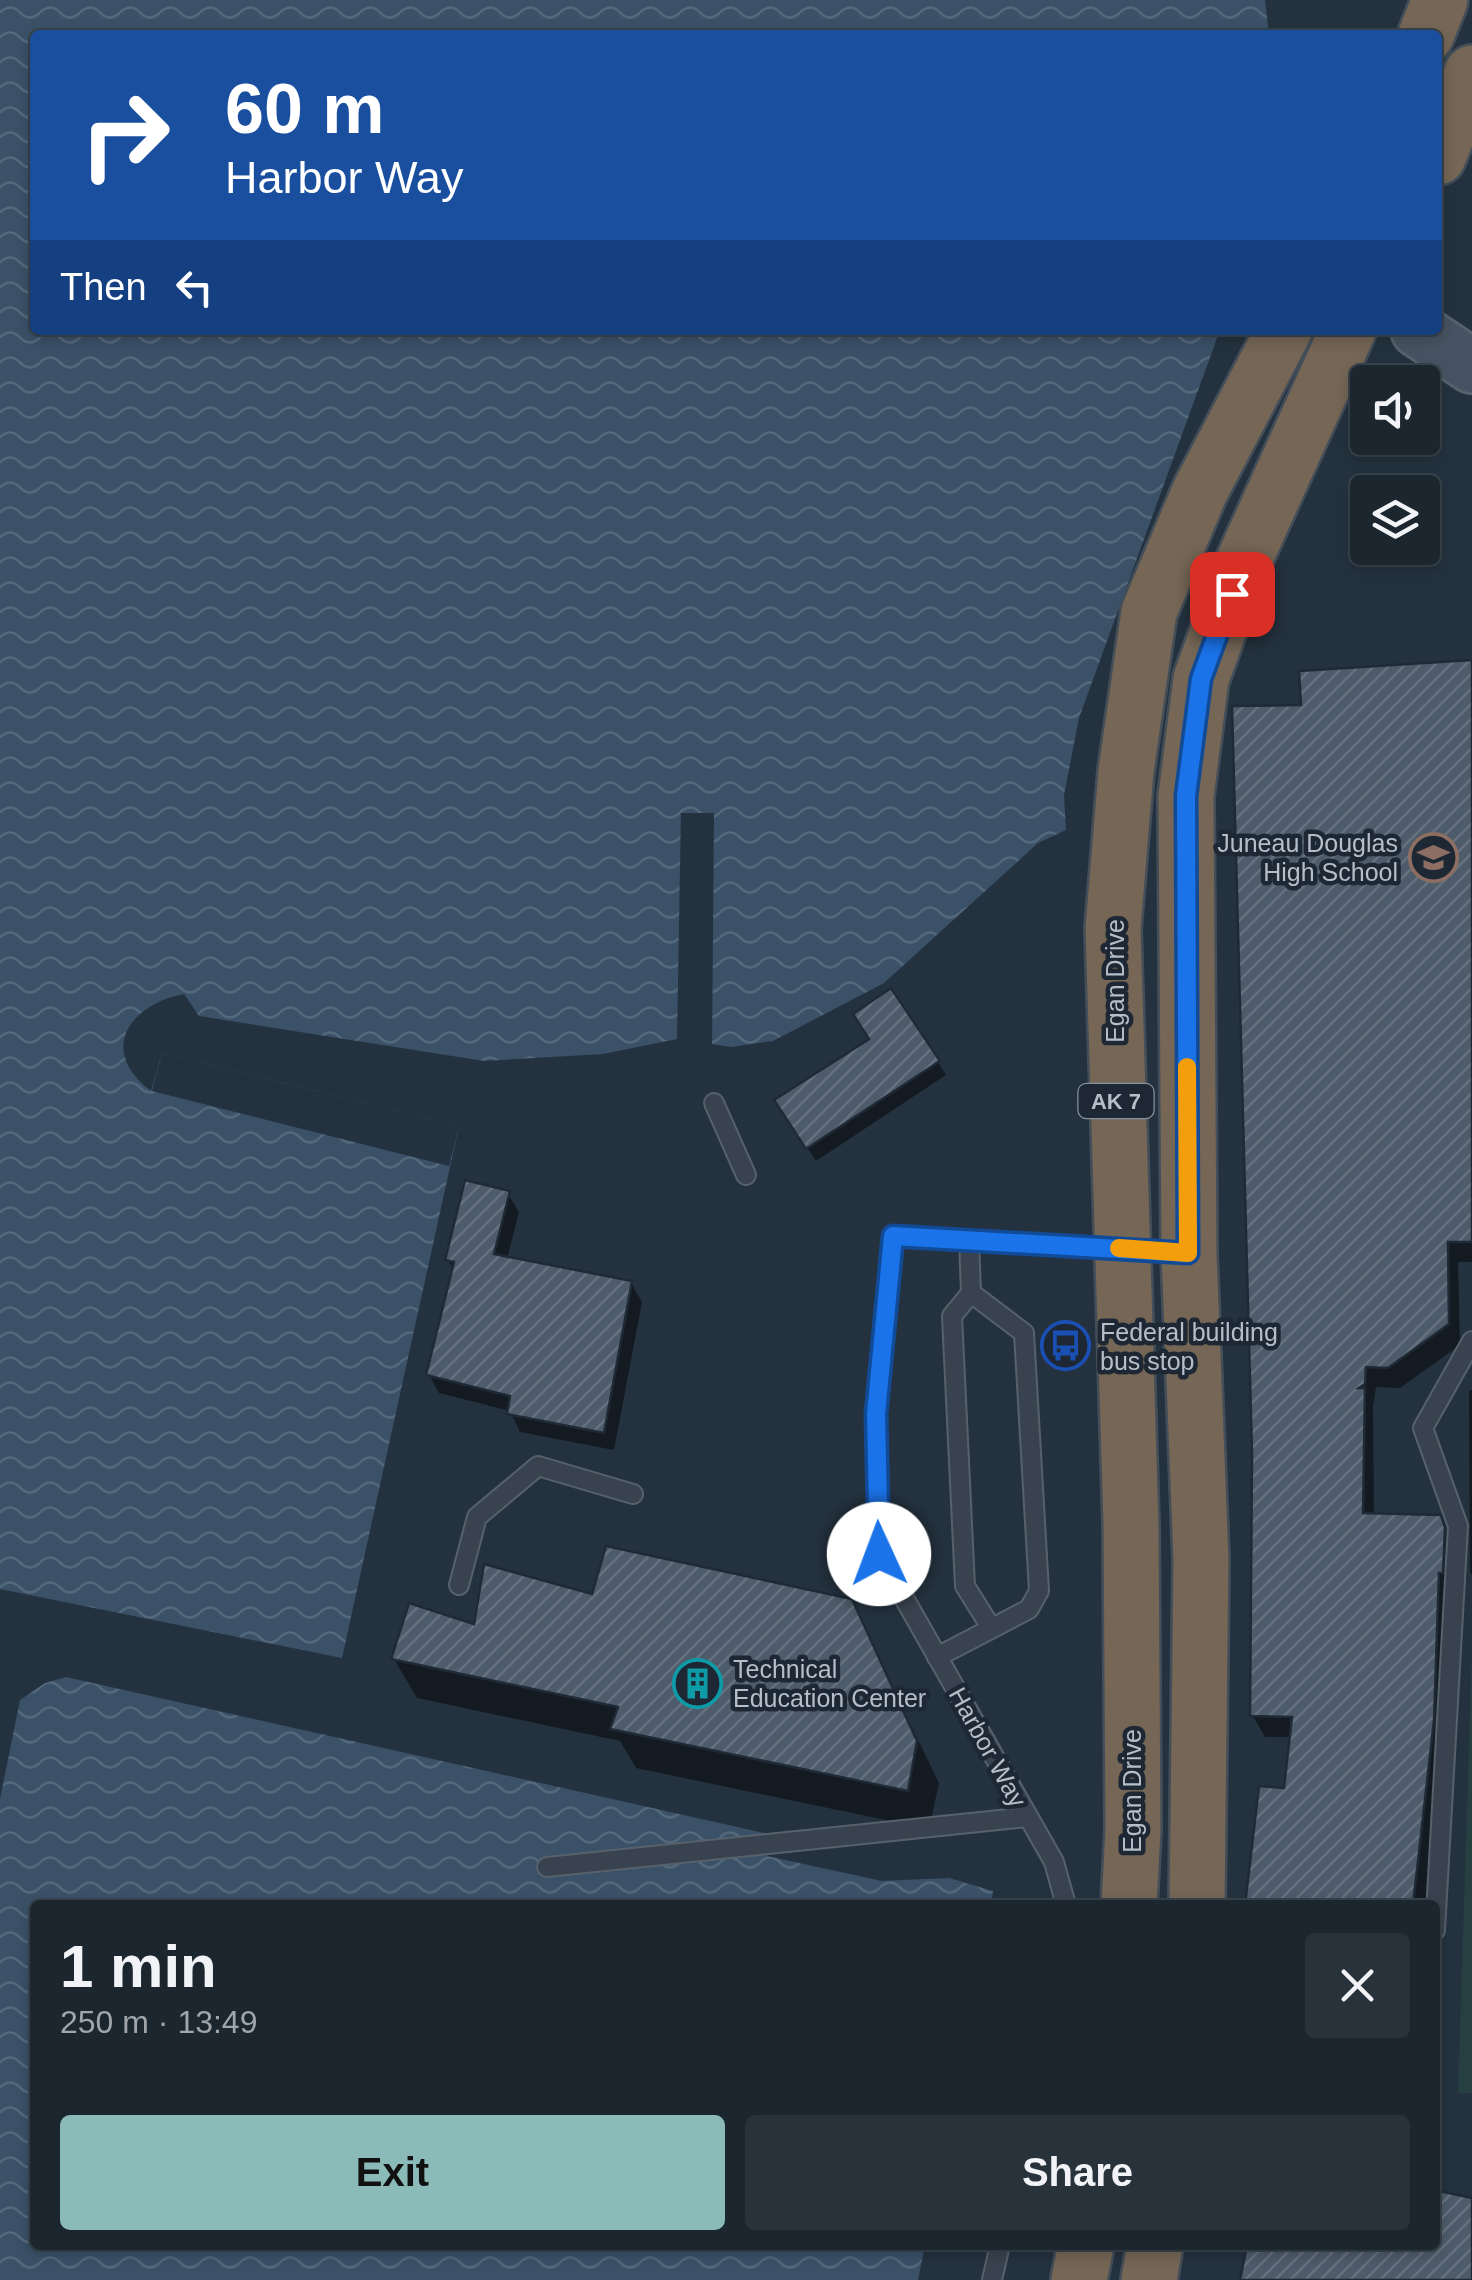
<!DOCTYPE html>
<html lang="en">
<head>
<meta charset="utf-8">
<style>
	body { margin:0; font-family:Arial,sans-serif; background:#28323b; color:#f1f3f6; height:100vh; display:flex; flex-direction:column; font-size:38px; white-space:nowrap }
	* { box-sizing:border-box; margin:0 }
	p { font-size:32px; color:#a0a5aa }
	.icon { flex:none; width:55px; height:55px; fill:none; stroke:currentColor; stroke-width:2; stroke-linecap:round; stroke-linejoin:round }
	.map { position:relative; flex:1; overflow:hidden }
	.panel { position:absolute; left:30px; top:1900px; width:1410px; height:350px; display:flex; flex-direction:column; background:#1b262f; border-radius:10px; box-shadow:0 5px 15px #0003,0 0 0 2px #39434b }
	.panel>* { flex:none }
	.top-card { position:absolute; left:30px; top:30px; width:1412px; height:305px; border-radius:10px; box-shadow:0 5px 15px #0003,0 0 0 2px #39434b; background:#1a4fa0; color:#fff; overflow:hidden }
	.tools { position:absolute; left:1350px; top:365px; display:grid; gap:20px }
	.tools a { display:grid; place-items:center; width:90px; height:90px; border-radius:10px; background:#1b262f; box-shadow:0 5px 15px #0003,0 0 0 2px #39434b; font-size:50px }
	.pin { position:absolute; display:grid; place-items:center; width:85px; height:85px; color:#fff; margin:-42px; border-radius:20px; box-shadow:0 5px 15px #0006 }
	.me { position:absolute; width:110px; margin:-55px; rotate:358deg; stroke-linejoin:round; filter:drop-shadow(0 0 8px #0008) }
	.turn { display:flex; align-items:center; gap:35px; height:210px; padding:0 30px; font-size:45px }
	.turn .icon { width:130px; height:130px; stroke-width:2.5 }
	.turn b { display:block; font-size:70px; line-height:85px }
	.then { display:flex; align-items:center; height:95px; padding:0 30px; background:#0003; gap:20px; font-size:38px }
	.round { display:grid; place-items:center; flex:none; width:105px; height:105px; border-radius:10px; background:#28323b }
	.overview { display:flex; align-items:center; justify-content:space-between; height:170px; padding:0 30px }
	h1 { font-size:60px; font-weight:700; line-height:75px }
	.primary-button { display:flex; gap:20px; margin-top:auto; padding:20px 30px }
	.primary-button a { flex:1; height:115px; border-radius:10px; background:#8bbbb9; color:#111; font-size:40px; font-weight:700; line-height:115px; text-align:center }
	.primary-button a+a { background:#28323b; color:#f1f3f6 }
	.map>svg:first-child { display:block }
	.green { fill:#263f40 }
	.water { fill:url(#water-waves) }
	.pier { fill:#24323f }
	.shadow { fill:#0007 }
	.building { fill:url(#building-hatch); stroke:#1f2a36; stroke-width:2.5 }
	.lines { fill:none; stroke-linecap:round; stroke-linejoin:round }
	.lane-casing { stroke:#56616c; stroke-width:22 }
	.secondary-casing { stroke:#56616c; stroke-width:58 }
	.highway-casing { stroke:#434e59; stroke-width:60 }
	.lane { stroke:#39434f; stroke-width:18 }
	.secondary { stroke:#475362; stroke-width:52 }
	.highway { stroke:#756656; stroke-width:55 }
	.route-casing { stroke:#114b97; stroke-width:25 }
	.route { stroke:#1a73e8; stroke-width:18 }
	.slow { stroke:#f59e0b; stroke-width:18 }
	.labels { text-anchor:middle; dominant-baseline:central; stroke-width:9; stroke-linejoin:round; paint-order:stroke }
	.shield { fill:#1d2834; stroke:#87919c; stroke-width:2.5 }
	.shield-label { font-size:22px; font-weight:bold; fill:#b5bec9 }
	.poi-label { font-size:25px; fill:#b5bec9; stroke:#1d2834; text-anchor:start }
	.street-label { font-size:25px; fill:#b5bec9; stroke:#1d2834 }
</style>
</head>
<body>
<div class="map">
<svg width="1472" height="2280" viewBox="0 0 1472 2280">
	<defs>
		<pattern id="water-waves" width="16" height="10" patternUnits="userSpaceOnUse" patternTransform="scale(2.5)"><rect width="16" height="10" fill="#3a5168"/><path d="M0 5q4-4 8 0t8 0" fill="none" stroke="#54687c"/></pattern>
		<pattern id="building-hatch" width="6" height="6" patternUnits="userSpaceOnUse" patternTransform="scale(2.5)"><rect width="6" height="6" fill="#4e5b6a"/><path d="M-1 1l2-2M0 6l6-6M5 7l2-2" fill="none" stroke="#65717e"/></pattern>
	</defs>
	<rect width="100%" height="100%" fill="#24323f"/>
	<!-- green -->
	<path class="green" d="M1472 1649V2093H1458Z"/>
	<!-- water -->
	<g class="water">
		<path d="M0 0H1265L1269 35H35V330H1220L1079 718 1064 795 1066 830 1038 843 884 983 773 1041 731 1047 677 1039 603 1054 484 1061 199 1016 184 994C128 1005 98 1051 151 1091L162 1053 459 1126 342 1658 0 1589Z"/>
		<path d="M66 1677 769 1834 767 1856 882 1881 949 1878 993 1891 991 1905H35V2245H925L918 2280H0V1799L20 1700 45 1683Z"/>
	</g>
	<!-- pier -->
	<g class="pier">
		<path d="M681 813H714L712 1049 671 1046 677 1039Z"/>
		<path d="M162 1053 459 1126 449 1166 152 1091Z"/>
	</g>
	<!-- shadow -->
	<g class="shadow">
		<path d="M1472 662V1262H1458L1460 1345 1400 1388 1376 1387 1373 1407 1374 1516 1439 1517 1452 1538 1428 1905H1248L1286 1791 1292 1737H1265L1253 1716 1303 708Z"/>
		<path d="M872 1040 938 1062 946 1075 816 1161 785 1114Z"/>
		<path d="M508 1194 519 1212 507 1259 631 1283 642 1302 614 1450 520 1432 510 1411 439 1393 429 1375 454 1271 448 1260Z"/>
		<path d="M1469 1390H1472V1575L1470 1572Z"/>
		<path d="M593 1597 851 1602 939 1783 929 1829 636 1768 620 1741 417 1698 394 1659 476 1627Z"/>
	</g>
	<!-- building -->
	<g class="building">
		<path d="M1472 660V1242H1448L1449 1324 1388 1368 1366 1367 1365 1384 1359 1388H1365L1363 1513 1441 1515 1445 1528 1443 1573H1439L1434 1720 1413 1905H1245L1259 1786 1284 1788 1292 1717 1250 1716 1252 1454 1232 706 1301 705 1299 671Z"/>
		<path d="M891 988 940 1061 806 1149 774 1100 869 1039 853 1014Z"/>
		<path d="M465 1180 510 1191 494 1254 632 1281 604 1433 507 1414 510 1396 426 1375 454 1262 445 1260Z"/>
		<path d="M606 1546 852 1599 917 1741 908 1791 610 1729 618 1707 391 1659 409 1603 474 1624 484 1564 592 1594Z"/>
		<path d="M1435 2190 1472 2198V2280H1240L1247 2245H1435Z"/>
	</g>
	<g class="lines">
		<defs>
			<g id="lane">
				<path d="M714 1103 746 1175"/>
				<path d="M969 1240 971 1293 952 1316 965 1586 990 1626"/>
				<path d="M459 1585 477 1517 538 1466 633 1494"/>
				<path d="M937 1657 1029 1609 1039 1591 1024 1333 971 1293"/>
				<path d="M547 1867 1027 1817"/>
				<path d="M1066 1905 1054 1862 879 1554 875 1414 893 1236 1184 1253"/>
				<path d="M1435 1930 1458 1526 1423 1428 1472 1341"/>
				<path d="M992 2280 1000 2245"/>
			</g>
			<path id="secondary" d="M1418 330 1472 366"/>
			<g id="highway">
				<path d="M1426 35 1440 0"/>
				<path d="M1438 157 1472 73"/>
				<path d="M1129 1905 1133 1830 1131 1524 1113 928 1126 771 1149 612 1200 491 1284 330"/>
				<path d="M1197 1905 1201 1559 1189 1253 1186 796 1201 679 1242 565 1348 330"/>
				<path d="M1079 2280 1086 2245"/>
				<path d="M1149 2280 1155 2245"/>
			</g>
		</defs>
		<!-- lane casing -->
		<use href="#lane" class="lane-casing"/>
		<!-- secondary casing -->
		<use href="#secondary" class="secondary-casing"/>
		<!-- highway casing -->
		<use href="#highway" class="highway-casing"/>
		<!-- lane -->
		<use href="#lane" class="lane"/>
		<!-- secondary -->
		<use href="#secondary" class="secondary"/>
		<!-- highway -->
		<use href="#highway" class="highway"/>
	</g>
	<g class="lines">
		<defs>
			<path id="route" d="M879 1554 876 1414 893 1236 1188 1253 1186 796 1201 679 1232 594"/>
		</defs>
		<!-- route casing -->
		<use href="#route" class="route-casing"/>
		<!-- route -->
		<use href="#route" class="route"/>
		<!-- slow -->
		<path class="slow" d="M1119 1248 1188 1253 1187 1067"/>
	</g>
	<!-- icons -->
	<defs>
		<symbol id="school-ring" viewBox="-11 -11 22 22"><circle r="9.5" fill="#1d2834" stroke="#8d6e63" stroke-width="1.5"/><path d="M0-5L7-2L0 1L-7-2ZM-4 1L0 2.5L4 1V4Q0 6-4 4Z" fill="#8d6e63"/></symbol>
		<symbol id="bus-ring" viewBox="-11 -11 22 22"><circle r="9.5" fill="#1d2834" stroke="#1a4fb4" stroke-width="1.5"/><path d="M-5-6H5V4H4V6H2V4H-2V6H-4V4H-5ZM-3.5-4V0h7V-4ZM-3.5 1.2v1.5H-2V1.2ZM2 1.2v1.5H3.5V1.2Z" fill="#1a4fb4"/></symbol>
		<symbol id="building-ring" viewBox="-11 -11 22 22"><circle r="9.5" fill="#1d2834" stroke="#0f9aa8" stroke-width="1.5"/><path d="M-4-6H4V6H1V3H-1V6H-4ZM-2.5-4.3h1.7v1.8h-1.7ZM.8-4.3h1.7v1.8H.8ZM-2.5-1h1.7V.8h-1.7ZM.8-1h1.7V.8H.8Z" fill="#0f9aa8"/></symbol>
	</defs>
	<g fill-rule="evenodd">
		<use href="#school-ring" x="1406" y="830" width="55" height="55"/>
		<use href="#bus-ring" x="1038" y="1318" width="55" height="55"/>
		<use href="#building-ring" x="670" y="1656" width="55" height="55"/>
	</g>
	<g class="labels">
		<!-- shield labels -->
		<rect class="shield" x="1078.5" y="1084" width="75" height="34" rx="8"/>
		<g class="shield-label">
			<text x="1116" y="1101">AK 7</text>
		</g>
		<!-- poi labels -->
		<g class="poi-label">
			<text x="1398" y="843" text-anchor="end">Juneau Douglas<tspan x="1398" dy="29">High School</tspan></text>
			<text x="1100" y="1332">Federal building<tspan x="1100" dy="29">bus stop</tspan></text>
			<text x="733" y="1669">Technical<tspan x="733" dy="29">Education Center</tspan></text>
		</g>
		<!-- street labels -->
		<g class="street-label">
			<text transform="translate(1115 981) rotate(-90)">Egan Drive</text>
			<text transform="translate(988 1747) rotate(61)">Harbor Way</text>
			<text transform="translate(1132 1791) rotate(-90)">Egan Drive</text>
		</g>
	</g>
</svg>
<div class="tools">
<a><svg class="icon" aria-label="sound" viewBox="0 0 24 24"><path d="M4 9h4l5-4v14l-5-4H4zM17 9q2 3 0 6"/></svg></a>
<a><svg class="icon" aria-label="layers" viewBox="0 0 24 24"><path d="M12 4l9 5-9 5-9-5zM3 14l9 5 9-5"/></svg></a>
</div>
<div class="pin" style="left:1232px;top:594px;background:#d93025"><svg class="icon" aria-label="arrive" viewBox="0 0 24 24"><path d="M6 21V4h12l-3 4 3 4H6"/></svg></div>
<svg class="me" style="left:879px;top:1554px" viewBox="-20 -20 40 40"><circle r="19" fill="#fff"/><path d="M0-13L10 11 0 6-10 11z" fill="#1a73e8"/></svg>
<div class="top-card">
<div class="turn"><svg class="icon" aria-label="right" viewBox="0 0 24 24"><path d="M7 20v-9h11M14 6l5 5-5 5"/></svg><div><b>60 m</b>Harbor Way</div></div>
<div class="then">Then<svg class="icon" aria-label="left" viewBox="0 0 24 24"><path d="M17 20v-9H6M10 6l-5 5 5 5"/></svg></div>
</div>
<section class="panel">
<div class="overview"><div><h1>1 min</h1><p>250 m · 13:49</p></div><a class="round"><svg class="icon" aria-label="close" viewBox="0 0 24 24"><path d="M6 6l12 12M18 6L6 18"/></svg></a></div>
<div class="primary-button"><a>Exit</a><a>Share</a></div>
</section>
</div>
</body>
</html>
